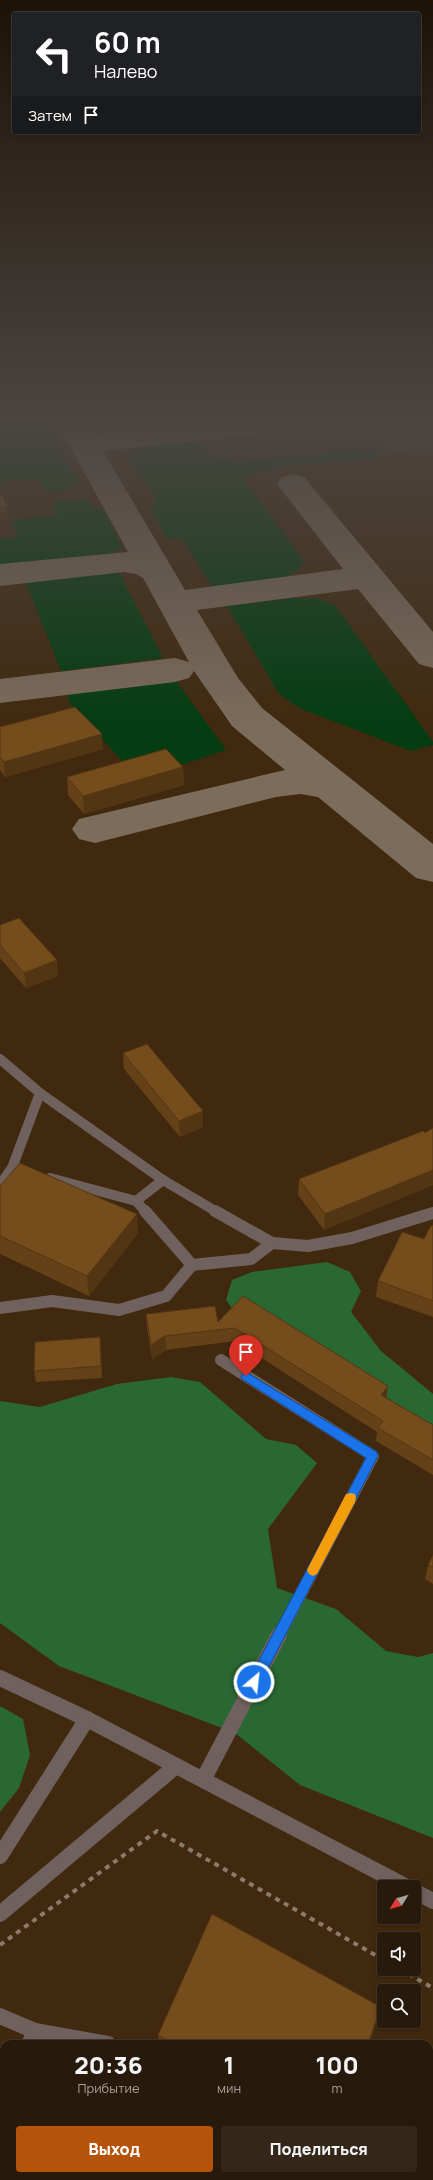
<!DOCTYPE html>
<html lang="ru">
<head>
<meta charset="utf-8">
<style>
	body { margin:0; font-family:Manrope,sans-serif; background:#342718; color:#f1f3f6; height:100vh; display:flex; flex-direction:column; font-size:15px; white-space:nowrap }
	* { box-sizing:border-box; margin:0 }
	p { font-size:13px; color:#a5a19c }
	.icon { flex:none; width:22px; height:22px; fill:none; stroke:currentColor; stroke-width:2; stroke-linecap:round; stroke-linejoin:round }
	.map { position:relative; flex:1; overflow:hidden }
	.sheet { position:absolute; left:0px; top:2040px; width:433px; height:140px; display:flex; flex-direction:column; background:#281a0a; border-radius:12px 12px 0 0; box-shadow:0 2px 6px #0003,0 0 0 1px #44382b }
	.sheet>* { flex:none }
	.top-card { position:absolute; left:12px; top:12px; width:409px; height:122px; border-radius:4px; box-shadow:0 2px 6px #0003,0 0 0 1px #44382b; background:#202124; color:#fff; overflow:hidden }
	.needle { width:26px; rotate:233deg }
	.fabs { position:absolute; left:377px; top:1880px; display:grid; gap:8px }
	.fabs a { display:grid; place-items:center; width:44px; height:44px; border-radius:4px; background:#281a0a; box-shadow:0 2px 6px #0003,0 0 0 1px #44382b; font-size:20px }
	.pin { position:absolute; display:grid; place-items:center; width:34px; height:34px; color:#fff; margin:-41px -17px; border-radius:50% 50% 50% 0; rotate:-45deg; box-shadow:0 0 4px #0007 }
	.pin .icon { rotate:45deg }
	.me { position:absolute; width:44px; margin:-22px; rotate:28deg; stroke-linejoin:round; filter:drop-shadow(0 0 3px #0008) }
	.turn { display:flex; align-items:center; gap:14px; height:84px; padding:0 16px; font-size:18px }
	.turn .icon { width:52px; height:52px; stroke-width:2.5 }
	.turn b { display:block; font-size:28px; line-height:34px }
	.then { display:flex; align-items:center; height:38px; padding:0 16px; background:#0003; gap:8px; font-size:15px }
	.eta { display:flex; justify-content:space-evenly; align-items:center; height:68px; text-align:center }
	.eta b { font-size:24px; font-weight:800; line-height:28px }
	.primary-button { display:flex; gap:8px; margin-top:auto; padding:8px 16px }
	.primary-button a { flex:1; height:46px; border-radius:4px; background:#b45309; color:#fff; font-size:16px; font-weight:800; line-height:46px; text-align:center }
	.primary-button a+a { background:#342718; color:#f1f3f6 }
	.map>svg:first-child { display:block }
	.built { fill:#40290e; fill-rule:evenodd }
	.green { fill:#033d11 }
	.forest { fill:#2a6833 }
	.lines { fill:none; stroke-linecap:round; stroke-linejoin:round }
	.taxiway { fill:#7c6c5b; fill-rule:evenodd }
	.path { stroke:#8a7b6a; stroke-width:4; stroke-dasharray:5 5; stroke-linecap:butt }
	.minor-far2 { stroke:#6f615d; stroke-width:10 }
	.minor-far1 { stroke:#6f615d; stroke-width:12 }
	.minor { stroke:#6f615d; stroke-width:16 }
	.wall { fill:#654117 }
	.shaded-wall { fill:#523513 }
	.building { fill:#754c1b; stroke:#523513 }
	.route { fill:#1a73e8; stroke:#114b97 }
	.slow { fill:#f59e0b }
</style>
</head>
<body>
<div class="map">
<svg width="433" height="2180" viewBox="0 0 433 2180">
	<rect width="100%" height="100%" fill="#35230e"/>
	<!-- built -->
	<path class="built" d="M0 425H433V2180H0ZM384 1887H414V1917H384ZM384 1939H414V1969H384ZM384 1991H414V2021H384ZM4 2044H429V2176H4Z"/>
	<!-- green -->
	<g class="green">
		<path d="M8 425H48L78 482C69 490 58 494 46 491L38 479 0 481V448L3 447 6 438 0 434V427Z"/>
		<path d="M99 425H157L161 430C140 433 119 434 99 425Z"/>
		<path d="M162 443 196 444 216 447 193 450 209 455 214 459 237 462 341 452H374L384 454 375 458 286 466 236 478H243L303 560 299 569 288 575 263 583 213 588 182 538 167 539 151 510 156 499 127 455 139 448Z"/>
		<path d="M81 499 89 501 94 508 103 510 122 547 110 554 0 566V539L18 537 12 520 57 515 53 502Z"/>
		<path d="M115 565 163 658 61 671 23 576Z"/>
		<path d="M292 598 319 599 335 605 433 742V745L411 751 299 708 279 694 227 606Z"/>
		<path d="M170 672 226 750 185 764 126 765 71 706 64 685Z"/>
	</g>
	<!-- forest -->
	<g class="forest">
		<path d="M327 1262 350 1272 361 1291 351 1312 381 1351 433 1394V1439L238 1316 226 1300 232 1280 252 1272Z"/>
		<path d="M171 1377 200 1382 266 1439 296 1445 317 1463 268 1529 277 1588 336 1609 386 1651 418 1657 433 1653V1838L300 1785 235 1733 59 1666 0 1623V1401L40 1407 117 1384Z"/>
		<path d="M0 1706 23 1719 30 1755 19 1788 0 1812Z"/>
	</g>
	<g class="lines">
		<!-- taxiway -->
		<path class="taxiway" d="M58 425H88L93 434 177 425H274L269 431 259 434 103 451 185 590 343 569 277 484 282 477 293 474 304 477 433 632V668L419 664 358 589 197 610 238 678 262 708 433 844V882L416 878 318 797 300 794 276 797 95 843 79 839 72 829 79 819 285 770 232 726 194 671 189 678 175 682 0 703V679L175 658 189 662 143 578 136 574 124 572 0 586V564L128 552Z"/>
		<!-- path -->
		<g class="path">
			<path d="M0 1945 157 1831 384 1960"/>
			<path d="M400 1969 433 1988"/>
		</g>
		<!-- minor-far2 -->
		<g class="minor-far2">
			<path d="M0 1059 40 1093 163 1180 217 1212"/>
			<path d="M27 1172 12 1168 40 1093"/>
			<path d="M50 1178 136 1201 146 1212"/>
			<path d="M0 1185 12 1168"/>
			<path d="M136 1201 163 1180"/>
		</g>
		<!-- minor-far1 -->
		<g class="minor-far1">
			<path d="M215 1211 272 1243 308 1246 352 1238 433 1213"/>
			<path d="M192 1265 251 1259 272 1243"/>
			<path d="M0 1308 52 1301 119 1310 166 1296 192 1265 145 1211"/>
			<path d="M221 1360 373 1456 279 1636"/>
		</g>
		<!-- minor -->
		<g class="minor">
			<path d="M0 1678 87 1719 407 1887"/>
			<path d="M203 1780 279 1635"/>
			<path d="M0 1856 87 1719"/>
			<path d="M414 1891 433 1901"/>
			<path d="M0 1914 176 1766"/>
			<path d="M0 2016 35 2031 108 2044"/>
			<path d="M29 2044 35 2031"/>
			<path d="M0 2117 4 2107"/>
			<path d="M256 2176 262 2180"/>
		</g>
	</g>
	<!-- wall -->
	<g class="wall">
		<path d="M364 425H433V448L392 453Z"/>
		<path d="M0 727 103 749 5 777 0 770Z"/>
		<path d="M183 767 184 785 84 814 68 795 67 777Z"/>
		<path d="M0 925 58 976 26 988 0 958Z"/>
		<path d="M123 1053 203 1111V1127L180 1137 124 1069Z"/>
		<path d="M433 1128V1185L324 1230 298 1195 299 1179 425 1133Z"/>
		<path d="M0 1186 137 1214 138 1233 89 1296 0 1254Z"/>
		<path d="M433 1225V1317L376 1297 378 1281 424 1239Z"/>
		<path d="M243 1296 386 1398 433 1425V1475L376 1441 377 1432 235 1341 166 1350 152 1359 147 1328 146 1314 218 1322Z"/>
		<path d="M100 1337 101 1349 102 1378 36 1382 34 1371Z"/>
		<path d="M433 1555V1584L425 1579 428 1565Z"/>
		<path d="M377 2019 369 2044H159L158 2035Z"/>
	</g>
	<!-- shaded-wall -->
	<g class="shaded-wall">
		<path d="M433 436V448L392 453 393 441Z"/>
		<path d="M7 506 8 519 0 520V507Z"/>
		<path d="M102 734 103 749 5 777 4 762Z"/>
		<path d="M183 767 184 785 84 814 83 796Z"/>
		<path d="M57 960 58 976 26 988 24 973Z"/>
		<path d="M203 1111V1127L180 1137 179 1121Z"/>
		<path d="M433 1170V1185L324 1230 325 1214Z"/>
		<path d="M137 1214 138 1233 89 1296 87 1276Z"/>
		<path d="M165 1336 166 1350 152 1359 151 1345Z"/>
		<path d="M100 1337 101 1349 102 1378 101 1366Z"/>
		<path d="M388 1386 386 1400 381 1395Z"/>
		<path d="M381 2007 369 2044H368Z"/>
	</g>
	<!-- building -->
	<g class="building">
		<path d="M377 425H433V436L393 441Z"/>
		<path d="M0 492 7 506 0 507Z"/>
		<path d="M75 707 102 734 4 762 0 757V727Z"/>
		<path d="M166 749 183 767 83 796 67 777Z"/>
		<path d="M19 918 57 960 24 973 0 945V925Z"/>
		<path d="M147 1044 203 1111 179 1121 123 1053Z"/>
		<path d="M433 1128V1170L325 1214 299 1179 423 1131 425 1133Z"/>
		<path d="M20 1163 137 1214 87 1276 0 1236V1186Z"/>
		<path d="M433 1225V1301L378 1281 402 1232 424 1239 430 1227Z"/>
		<path d="M243 1296 388 1386 381 1395 433 1425V1460L378 1428 383 1421 235 1328 165 1336 151 1345 146 1314 215 1306 218 1322Z"/>
		<path d="M100 1337 101 1366 34 1371 35 1342Z"/>
		<path d="M433 1555V1567L428 1565Z"/>
		<path d="M212 1914 381 2007 368 2044H173L158 2035Z"/>
		<path d="M101 2178 105 2180H100Z"/>
	</g>
	<!-- sky -->
	<linearGradient id="sky" x2="0" y2="1"><stop stop-color="#1d1308"/><stop offset="0.58" stop-color="#4b4541"/><stop offset="1" stop-color="#4b4541" stop-opacity="0"/></linearGradient>
	<rect width="433" height="730" fill="url(#sky)"/>
	<!-- route -->
	<path class="route" d="M246 1372 377 1452 378 1456 259 1686 254 1688 250 1686 248 1682 250 1677 366 1458 242 1379 241 1376Z"/>
	<!-- slow -->
	<path class="slow" d="M351 1493 355 1494 356 1498 355 1502 317 1574 313 1576 309 1574 307 1570 309 1566 346 1494Z"/>
</svg>
<div class="fabs">
<a><svg class="needle" viewBox="-14 -14 28 28"><path d="M0-13l5 13h-10z" fill="#e53935"/><path d="M0 13l5-13h-10z" fill="#a5a19c"/></svg></a>
<a><svg class="icon" aria-label="sound" viewBox="0 0 24 24"><path d="M4 9h4l5-4v14l-5-4H4zM17 9q2 3 0 6"/></svg></a>
<a><svg class="icon" aria-label="search" viewBox="0 0 24 24"><circle cx="10" cy="10" r="6"/><path d="M15 15l6 6"/></svg></a>
</div>
<div class="pin" style="left:246px;top:1376px;background:#d93025"><svg class="icon" aria-label="arrive" viewBox="0 0 24 24"><path d="M6 21V4h12l-3 4 3 4H6"/></svg></div>
<svg class="me" style="left:254px;top:1682px" viewBox="-20 -20 40 40"><circle r="17" fill="#1a73e8" stroke="#fff" stroke-width="3"/><path d="M0-11L8 9 0 5-8 9z" fill="#fff"/></svg>
<div class="top-card">
<div class="turn"><svg class="icon" aria-label="left" viewBox="0 0 24 24"><path d="M17 20v-9H6M10 6l-5 5 5 5"/></svg><div><b>60 m</b>Налево</div></div>
<div class="then">Затем<svg class="icon" aria-label="arrive" viewBox="0 0 24 24"><path d="M6 21V4h12l-3 4 3 4H6"/></svg></div>
</div>
<section class="sheet">
<div class="eta">
<div><b>20:36</b><p>Прибытие</p></div>
<div><b>1</b><p>мин</p></div>
<div><b>100</b><p>m</p></div>
</div>
<div class="primary-button"><a>Выход</a><a>Поделиться</a></div>
</section>
</div>
</body>
</html>
